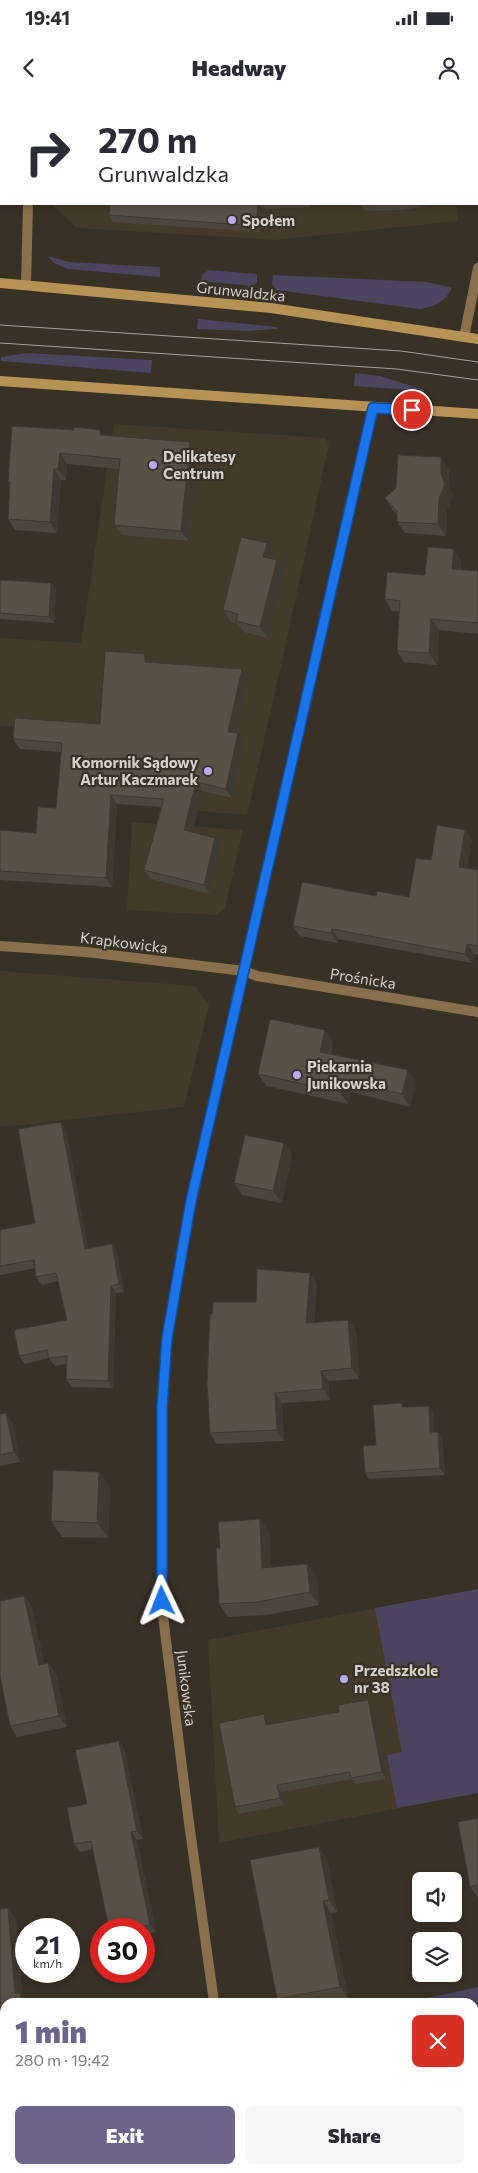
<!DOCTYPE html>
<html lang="en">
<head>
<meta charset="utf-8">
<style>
	body { margin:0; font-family:Commissioner,sans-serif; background:#f7f7f7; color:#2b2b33; height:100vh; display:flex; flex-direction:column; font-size:19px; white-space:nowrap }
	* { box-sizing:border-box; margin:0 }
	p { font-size:16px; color:#7c7c81 }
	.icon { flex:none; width:28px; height:28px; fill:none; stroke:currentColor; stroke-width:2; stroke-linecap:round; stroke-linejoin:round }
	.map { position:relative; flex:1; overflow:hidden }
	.side { position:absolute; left:0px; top:1898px; width:479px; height:176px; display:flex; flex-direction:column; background:#fff; border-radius:15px 15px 0 0; box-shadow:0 2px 8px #0003 }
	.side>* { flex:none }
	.guide { position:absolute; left:0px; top:0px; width:479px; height:105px; box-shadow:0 2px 8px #0003; background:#fff; color:#2b2b33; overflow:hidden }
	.buttons { position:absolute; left:412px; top:1772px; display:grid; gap:10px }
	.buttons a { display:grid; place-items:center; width:50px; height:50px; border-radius:8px; background:#fff; box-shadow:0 2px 8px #0003; font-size:25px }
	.speed { position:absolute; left:15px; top:1818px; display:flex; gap:10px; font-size:25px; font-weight:700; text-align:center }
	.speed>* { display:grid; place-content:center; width:65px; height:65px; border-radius:50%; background:#fff; box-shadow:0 2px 8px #0003; line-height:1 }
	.speed small { font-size:12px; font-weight:400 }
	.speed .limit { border:8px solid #d22; background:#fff; color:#111 }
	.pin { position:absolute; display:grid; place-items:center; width:42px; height:42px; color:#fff; margin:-21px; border:2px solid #fff; border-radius:50%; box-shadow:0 1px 5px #0007 }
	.me { position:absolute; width:55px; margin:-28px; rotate:358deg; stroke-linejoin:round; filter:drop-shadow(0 0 4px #0008) }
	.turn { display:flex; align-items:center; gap:18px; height:105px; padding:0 15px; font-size:22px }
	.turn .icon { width:65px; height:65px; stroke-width:2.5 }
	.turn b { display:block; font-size:35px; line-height:42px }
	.round { display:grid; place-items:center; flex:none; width:52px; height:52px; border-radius:8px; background:#f7f7f7 }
	.summary { display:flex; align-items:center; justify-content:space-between; height:85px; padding:0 15px }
	h1 { font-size:30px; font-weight:800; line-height:38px; color:#6c648b }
	.primary-button { display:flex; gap:10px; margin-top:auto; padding:10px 15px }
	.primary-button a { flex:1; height:58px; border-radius:8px; background:#6c648b; color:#fff; font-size:20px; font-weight:800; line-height:58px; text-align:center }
	.primary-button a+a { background:#f7f7f7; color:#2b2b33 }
	.status { display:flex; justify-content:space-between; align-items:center; height:35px; padding:0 25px; background:#fff; direction:ltr }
	.status svg { height:14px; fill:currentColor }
	header { display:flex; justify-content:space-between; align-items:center; height:65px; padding:0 15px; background:#fff; font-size:22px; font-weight:800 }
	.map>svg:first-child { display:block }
	.built { fill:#443a2a }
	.green { fill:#4b4560 }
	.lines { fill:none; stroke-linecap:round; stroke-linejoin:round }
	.street { stroke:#87704b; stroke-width:10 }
	.secondary { stroke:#b69255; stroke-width:10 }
	.tram { stroke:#a7a29a; stroke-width:1 }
	.wall { fill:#4d463c }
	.shaded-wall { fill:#3e3931 }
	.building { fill:#595146; stroke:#3e3931 }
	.route-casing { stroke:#114b97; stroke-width:12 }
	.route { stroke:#1a73e8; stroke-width:9 }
	.poi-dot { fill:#bcaaf6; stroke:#383126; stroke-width:2 }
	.labels { text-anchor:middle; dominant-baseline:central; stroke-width:4.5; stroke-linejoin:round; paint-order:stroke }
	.poi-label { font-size:15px; font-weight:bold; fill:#d5d0ca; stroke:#383126; text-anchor:start }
	.street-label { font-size:15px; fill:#d5d0ca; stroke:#383126 }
</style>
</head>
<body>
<div class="status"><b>19:41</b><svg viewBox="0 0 49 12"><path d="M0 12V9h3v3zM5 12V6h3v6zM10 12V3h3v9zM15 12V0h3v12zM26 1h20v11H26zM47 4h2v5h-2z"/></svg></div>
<header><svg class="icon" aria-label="back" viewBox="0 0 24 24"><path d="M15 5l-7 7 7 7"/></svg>Headway<svg class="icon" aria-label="person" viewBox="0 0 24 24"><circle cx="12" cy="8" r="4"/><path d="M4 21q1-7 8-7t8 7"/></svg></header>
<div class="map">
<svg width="478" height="2073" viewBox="0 0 478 2073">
	<rect width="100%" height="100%" fill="#383126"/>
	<!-- built -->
	<g class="built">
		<path d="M51 104H456L458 121 275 140 77 128Z"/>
		<path d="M114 324 325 338 329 344 283 557 247 715 161 708 167 637 0 626V538L81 543Z"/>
		<path d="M132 722 243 730 225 808 216 815 127 810Z"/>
		<path d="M0 871 195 886 209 905 184 1007 0 1027Z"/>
		<path d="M478 1489V1693L219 1743 208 1540Z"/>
	</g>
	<!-- green -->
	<g class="green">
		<path d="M48 156 69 162 160 167V177L68 169 54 163Z"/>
		<path d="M209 170 257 174V182L252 186 201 181 202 175Z"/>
		<path d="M273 175 427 182 452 188C445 202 435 207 420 209L276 190 272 184Z"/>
		<path d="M198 219 277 227V229L248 231 197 229Z"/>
		<path d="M27 253 152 260 151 273 1 261V257Z"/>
		<path d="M355 273 380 276 424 290V291L354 286Z"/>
		<path d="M478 1489V1693L397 1708 387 1655 402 1652 375 1508Z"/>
		<path d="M478 1887V1983L474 1984V1902H409Z"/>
	</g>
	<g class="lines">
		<!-- street -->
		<g class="street">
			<path d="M20 0V1"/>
			<path d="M476 0V1"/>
			<path d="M478 14V19"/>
			<path d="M0 100H1"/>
			<path d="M26 185 28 104"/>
			<path d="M464 237 478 168"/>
			<path d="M0 846 86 852 244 871 257 876 478 912"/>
			<path d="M214 1902 189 1723 163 1516 161 1485 162 1307 167 1238 191 1101 373 308"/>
			<path d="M238 2069 239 2073"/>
		</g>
		<!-- secondary -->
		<g class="secondary">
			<path d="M0 183 271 208 478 239"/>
			<path d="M0 281 478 314"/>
		</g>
		<!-- tram -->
		<g class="tram">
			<path d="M0 225 401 251 478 262"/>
			<path d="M0 243 397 269 478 280"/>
		</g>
	</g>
	<!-- wall -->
	<g class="wall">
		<path d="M110 104H310V107L263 109 261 132 113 122 109 115Z"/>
		<path d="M360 104H434V105L402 110 365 111Z"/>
		<path d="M74 330H100L104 336 197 353 189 441 122 435 114 425 119 369 67 364 66 380H61L57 433 15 430 8 419 10 385 8 381Z"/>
		<path d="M449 369V386L453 396 447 410 446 436 405 433 397 422V414L393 410 385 398Z"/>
		<path d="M275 454 274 460H277L285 472 268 538 244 532 238 524 231 522 223 510Z"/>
		<path d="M461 460V470L478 471V534L439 530 437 565 404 562 397 551 399 511H392L385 499 425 475Z"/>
		<path d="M0 480 51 483 56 489 54 523 0 519Z"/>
		<path d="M152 563 242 569 249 578 237 633 245 642 232 698 202 691 192 733 221 748 210 794 151 779 144 770 161 707 117 704 112 787 0 780V730L36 733 56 708 61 652 20 649 13 639 100 624Z"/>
		<path d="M465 730 472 740 467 768 478 770V854H474L472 863 338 839V843L300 836 293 826 376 796 409 797 431 760Z"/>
		<path d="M325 930 333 942 331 954 408 970 416 982 410 1007 351 992 348 1004 267 986 258 974Z"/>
		<path d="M66 1030 88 1149 112 1144 117 1152 124 1192 116 1193 113 1288 72 1287 66 1279 67 1264 55 1266 49 1258 25 1264 19 1256 67 1220 58 1181 42 1185 36 1177 35 1168 1 1175 0 1174V1130L35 1123Z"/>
		<path d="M292 1054 282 1103 242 1095 234 1083Z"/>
		<path d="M317 1183 314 1222 356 1230 359 1279 328 1281 330 1300 282 1303 284 1341 217 1344 210 1333 256 1202Z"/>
		<path d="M429 1306 433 1312 434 1332H438L442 1338 445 1375 369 1379 365 1373 376 1345 405 1307Z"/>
		<path d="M0 1314 13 1323 20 1362 0 1366Z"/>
		<path d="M99 1372 110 1387 108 1438 62 1437 51 1421Z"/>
		<path d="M260 1419 269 1432 271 1467 317 1477 319 1505 267 1515 228 1517 219 1504 220 1448Z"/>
		<path d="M24 1496 32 1507 44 1564 48 1563 56 1574 67 1627 17 1637 10 1626Z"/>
		<path d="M368 1600 373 1606 386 1679 356 1684 352 1679 281 1692 284 1705 239 1714 235 1707 268 1621 269 1624 339 1612Z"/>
		<path d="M124 1648 143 1739 137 1740 156 1832 144 1835V1829H109L93 1749 80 1752 74 1744 87 1704Z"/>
		<path d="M478 1718V1797L470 1787Z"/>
		<path d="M327 1759 337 1812 331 1813 348 1898 327 1902H279L277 1899Z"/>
		<path d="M8 1808 16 1820 22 1895 27 1902H5V1953L0 1954V1809Z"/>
	</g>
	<!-- shaded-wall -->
	<g class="shaded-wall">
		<rect x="127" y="0" width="8" height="1"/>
		<path d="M258 104H259L263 109 261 132 256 126Z"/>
		<path d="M100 330 108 340 100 335Z"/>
		<path d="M190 342 197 353 189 441 181 431Z"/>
		<path d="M60 353 67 364 66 380 58 369Z"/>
		<path d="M441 357 449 369V386L453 396 447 410 446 436 438 424Z"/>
		<path d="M54 369 61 380 57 433 50 422Z"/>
		<path d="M267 443 275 454 272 469 263 457Z"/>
		<path d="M454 449 461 460 460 481 452 469Z"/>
		<path d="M277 460 285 472 268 538 260 527Z"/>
		<path d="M51 483 56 489 54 523 49 517Z"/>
		<path d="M431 519 439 530 437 565 429 553Z"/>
		<path d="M145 554 152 563 145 562Z"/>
		<path d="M242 569 249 578 235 642 228 632Z"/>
		<path d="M238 633 245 642 232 698 226 689Z"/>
		<path d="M196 682 202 691 190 740 184 730Z"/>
		<path d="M111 695 117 704 112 787 106 778Z"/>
		<path d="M465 730 472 740 466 776 459 767Z"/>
		<path d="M215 738 221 748 210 794 204 785Z"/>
		<path d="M332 829 338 839V843L331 833Z"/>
		<path d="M467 844 474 854 472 863 465 854Z"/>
		<path d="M325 930 333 942 328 964 320 952Z"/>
		<path d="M408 970 416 982 410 1007 402 994Z"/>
		<path d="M342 980 351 992 348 1004 340 992Z"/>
		<path d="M61 1022 66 1030 90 1157 85 1149Z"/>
		<path d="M284 1043 292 1054 282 1103 273 1091Z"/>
		<path d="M112 1144 117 1152 124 1192 119 1184Z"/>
		<path d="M310 1173 317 1183 314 1233 306 1223Z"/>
		<path d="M111 1186 116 1193 113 1288 108 1281Z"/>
		<path d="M348 1220 356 1230 359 1279 352 1268Z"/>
		<path d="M321 1271 328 1281 330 1300 323 1289Z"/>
		<path d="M275 1293 282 1303 284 1341 277 1330Z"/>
		<path d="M429 1306 433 1312 435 1338 430 1332Z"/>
		<path d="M6 1313 13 1323 20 1362 14 1352Z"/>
		<path d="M438 1332 442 1338 445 1375 440 1368Z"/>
		<path d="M99 1372 110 1387 108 1438 97 1423Z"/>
		<path d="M260 1419 269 1432 272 1481 262 1468Z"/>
		<path d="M307 1464 317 1477 319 1505 310 1492Z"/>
		<path d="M24 1496 32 1507 47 1576 39 1565Z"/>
		<path d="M48 1563 56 1574 67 1627 59 1616Z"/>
		<path d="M368 1600 373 1606 386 1679 382 1672Z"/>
		<path d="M264 1614 268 1621 270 1631 266 1625Z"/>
		<path d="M119 1641 124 1648 143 1739 137 1731Z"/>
		<path d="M277 1685 281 1692 284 1705 280 1698Z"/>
		<path d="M131 1732 137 1740 156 1832 150 1825Z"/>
		<path d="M319 1747 327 1759 337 1812 329 1800Z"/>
		<path d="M323 1801 331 1813 348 1898 340 1887Z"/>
		<path d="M8 1808 16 1820 22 1895 27 1902H21L15 1893Z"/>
		<path d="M0 2057 2 2060V2073H0Z"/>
		<path d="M311 2069H316L317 2073H313Z"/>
	</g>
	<!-- building -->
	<g class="building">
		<rect x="73" y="0" width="54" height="1"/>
		<rect x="267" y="0" width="25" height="1"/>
		<path d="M110 104H258L256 126 109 115Z"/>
		<path d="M360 104H378L360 105Z"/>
		<path d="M12 326 74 330V327L100 330V335L190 342 181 431 114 425 120 359 60 353 58 369H54L50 422 8 419 10 382 8 381Z"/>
		<path d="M398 355 441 357V374L445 384 439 398 438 424 397 422V411L385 398 396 388Z"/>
		<path d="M241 437 267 443 263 457 277 460 260 527 236 521 238 514 223 510Z"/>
		<path d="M428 447 454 449 452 469 478 471V523L431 519 429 553 397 551 400 501 385 499 387 472 425 475Z"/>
		<path d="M0 480 51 483 49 517 0 513Z"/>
		<path d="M105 551 145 554V562L242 569 228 632 238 633 226 689 196 682 184 730 215 738 204 785 144 770 164 699 111 695 106 778 0 771V730L36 733 38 707 56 708 62 643 13 639 15 618 100 624Z"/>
		<path d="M437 725 465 730 459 767 478 770V846L467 844 465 854 332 829 331 833 293 826 302 782 376 796 377 791 409 797 416 758 431 760Z"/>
		<path d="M270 919 325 930 320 952 408 970 402 994 342 980 340 992 258 974Z"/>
		<path d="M61 1022 85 1149 112 1144 119 1184 111 1186 108 1281 66 1279 67 1256 49 1258 47 1250 19 1256 14 1230 67 1220 56 1173 36 1177 34 1160 0 1166V1130L35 1123 18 1029Z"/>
		<path d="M245 1035 284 1043 273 1091 234 1083Z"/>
		<path d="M257 1169 310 1173 306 1223 348 1220 352 1268 321 1271 323 1289 275 1293 277 1330 210 1333 207 1283 210 1214H212L213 1202H256Z"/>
		<path d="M402 1303V1307L429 1306 430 1332H438L440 1368 365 1373 363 1346 376 1345 373 1305Z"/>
		<path d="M6 1313 14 1352 0 1355V1314Z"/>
		<path d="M53 1370 99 1372 97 1423 51 1421Z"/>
		<path d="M260 1419 262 1468 307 1464 310 1492 257 1502 219 1504 216 1448H220L218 1422Z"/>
		<path d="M24 1496 39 1565 48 1563 59 1616 10 1626 0 1576V1501Z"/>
		<path d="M368 1600 382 1672 351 1678 350 1672 277 1685 280 1698 235 1707 219 1623 264 1614 266 1625 339 1612 338 1605Z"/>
		<path d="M119 1641 137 1731 131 1732 150 1825 129 1829H109L91 1741 74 1744 67 1708 87 1704 75 1650Z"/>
		<path d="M478 1718V1785L470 1787 458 1722Z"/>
		<path d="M319 1747 329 1800 323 1801 340 1887 277 1899 250 1760Z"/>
		<path d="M8 1808 15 1893H20L22 1902H5V1941H0V1809Z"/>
		<path d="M157 1901V1902H143Z"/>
		<path d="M267 2069H311V2071L303 2073H268Z"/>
	</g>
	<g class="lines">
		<defs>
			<path id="route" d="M162 1501V1307L167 1238 191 1101 373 308 412 310"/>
		</defs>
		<!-- route casing -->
		<use href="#route" class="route-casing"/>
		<!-- route -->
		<use href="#route" class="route"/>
	</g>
	<!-- markers -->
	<g class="poi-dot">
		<circle cx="232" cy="120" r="5"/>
		<circle cx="153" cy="365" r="5"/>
		<circle cx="208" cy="671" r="5"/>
		<circle cx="297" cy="975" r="5"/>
		<circle cx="344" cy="1579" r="5"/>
	</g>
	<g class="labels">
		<!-- poi labels -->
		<g class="poi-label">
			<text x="242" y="120">Społem</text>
			<text x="163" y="356">Delikatesy<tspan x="163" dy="17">Centrum</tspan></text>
			<text x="198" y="662" text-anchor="end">Komornik Sądowy<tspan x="198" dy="17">Artur Kaczmarek</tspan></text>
			<text x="307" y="966">Piekarnia<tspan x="307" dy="17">Junikowska</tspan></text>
			<text x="354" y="1570">Przedszkole<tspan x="354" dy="17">nr 38</tspan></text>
		</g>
		<!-- street labels -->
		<g class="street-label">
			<text transform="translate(241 191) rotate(6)">Grunwaldzka</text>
			<text transform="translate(124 842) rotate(7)">Krapkowicka</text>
			<text transform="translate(363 878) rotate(9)">Prośnicka</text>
			<text transform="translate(187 1588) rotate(83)">Junikowska</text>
		</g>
	</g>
</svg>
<div class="buttons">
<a><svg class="icon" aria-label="sound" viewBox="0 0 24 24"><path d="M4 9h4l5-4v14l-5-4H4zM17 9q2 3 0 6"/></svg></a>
<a><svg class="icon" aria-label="layers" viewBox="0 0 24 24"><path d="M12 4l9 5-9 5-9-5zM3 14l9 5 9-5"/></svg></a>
</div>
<div class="speed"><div>21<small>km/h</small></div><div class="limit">30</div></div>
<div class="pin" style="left:412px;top:310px;background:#d93025"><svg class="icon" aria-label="arrive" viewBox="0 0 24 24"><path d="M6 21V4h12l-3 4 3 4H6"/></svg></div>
<svg class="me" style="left:162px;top:1501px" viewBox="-20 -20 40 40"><path d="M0-17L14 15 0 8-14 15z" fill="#1a73e8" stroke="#fff" stroke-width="4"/></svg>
<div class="guide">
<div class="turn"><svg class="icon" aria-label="right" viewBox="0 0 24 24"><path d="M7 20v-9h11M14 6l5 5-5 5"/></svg><div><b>270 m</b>Grunwaldzka</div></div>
</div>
<section class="side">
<div class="summary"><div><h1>1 min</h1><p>280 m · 19:42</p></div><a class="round" style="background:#d93025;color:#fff"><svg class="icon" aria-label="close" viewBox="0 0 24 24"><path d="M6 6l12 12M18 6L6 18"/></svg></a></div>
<div class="primary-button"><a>Exit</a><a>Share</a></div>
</section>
</div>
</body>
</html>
